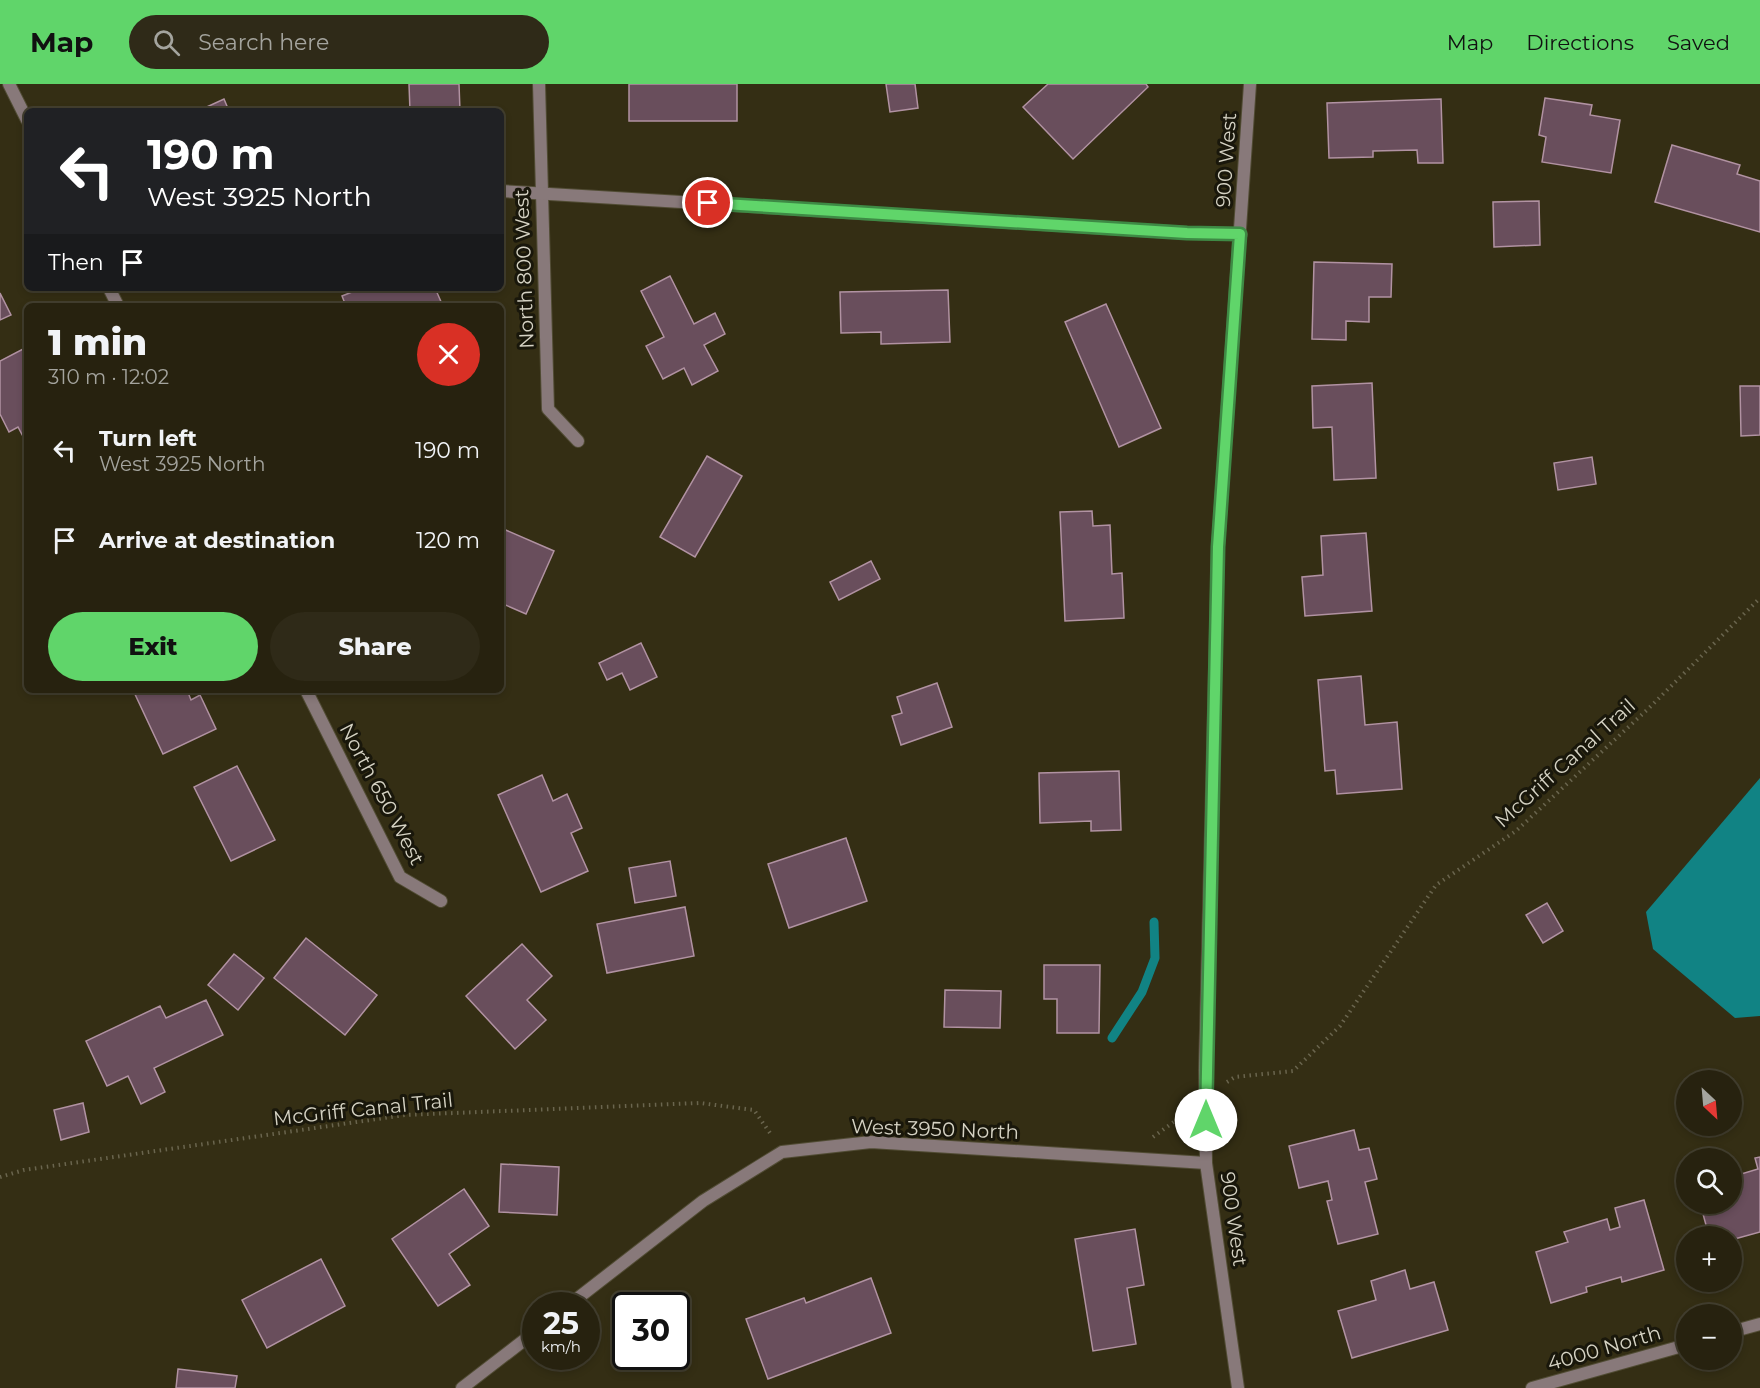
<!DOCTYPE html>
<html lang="en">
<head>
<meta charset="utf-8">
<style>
	body { margin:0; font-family:Montserrat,sans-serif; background:#2f2a18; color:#f1f3f6; height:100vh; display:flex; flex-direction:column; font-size:22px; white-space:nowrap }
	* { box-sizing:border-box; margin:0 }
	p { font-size:20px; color:#a4a49e }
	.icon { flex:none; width:33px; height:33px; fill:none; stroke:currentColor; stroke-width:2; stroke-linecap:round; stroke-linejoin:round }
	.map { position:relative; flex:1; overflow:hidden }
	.drawer { position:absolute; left:24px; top:219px; width:480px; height:390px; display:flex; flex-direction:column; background:#27220f; border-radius:9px; box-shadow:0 3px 9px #0003,0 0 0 2px #433f2f }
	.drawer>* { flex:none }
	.top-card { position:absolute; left:24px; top:24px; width:480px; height:183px; border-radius:9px; box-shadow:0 3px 9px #0003,0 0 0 2px #433f2f; background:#202124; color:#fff; overflow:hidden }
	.needle { width:39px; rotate:154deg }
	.buttons { position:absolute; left:1676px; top:986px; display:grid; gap:12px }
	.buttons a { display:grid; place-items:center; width:66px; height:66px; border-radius:50%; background:#27220f; box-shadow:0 3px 9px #0003,0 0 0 2px #433f2f; font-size:30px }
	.speed { position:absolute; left:522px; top:1208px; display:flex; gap:12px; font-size:30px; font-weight:700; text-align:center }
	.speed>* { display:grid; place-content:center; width:78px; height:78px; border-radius:50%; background:#27220f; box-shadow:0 3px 9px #0003,0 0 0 2px #433f2f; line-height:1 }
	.speed small { font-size:15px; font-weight:400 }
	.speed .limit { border:3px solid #111; border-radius:9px; background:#fff; color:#111 }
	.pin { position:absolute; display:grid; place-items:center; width:51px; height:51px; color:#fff; margin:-26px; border:3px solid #fff; border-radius:50%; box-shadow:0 2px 6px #0007 }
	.me { position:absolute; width:66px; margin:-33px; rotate:0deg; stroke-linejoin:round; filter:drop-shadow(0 0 4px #0008) }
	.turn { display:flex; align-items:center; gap:21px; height:126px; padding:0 24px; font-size:27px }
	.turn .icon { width:78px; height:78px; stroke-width:2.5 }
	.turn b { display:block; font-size:42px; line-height:51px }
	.then { display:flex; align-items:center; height:57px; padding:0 24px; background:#0003; gap:12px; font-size:22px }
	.round { display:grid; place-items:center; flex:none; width:63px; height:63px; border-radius:32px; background:#2f2a18 }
	.headline { display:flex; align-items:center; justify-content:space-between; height:102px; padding:0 24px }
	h1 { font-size:36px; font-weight:800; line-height:45px }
	.button { display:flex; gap:12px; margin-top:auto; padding:12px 24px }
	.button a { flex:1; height:69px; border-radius:36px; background:#60d56a; color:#111; font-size:24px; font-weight:800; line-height:69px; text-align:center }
	.button a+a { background:#2f2a18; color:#f1f3f6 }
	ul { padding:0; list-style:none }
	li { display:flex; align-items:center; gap:18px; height:90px; padding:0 24px }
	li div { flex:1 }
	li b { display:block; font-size:22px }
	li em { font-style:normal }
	header { display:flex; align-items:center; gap:36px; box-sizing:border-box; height:84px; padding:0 30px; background:#60d56a; color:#111 }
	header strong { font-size:28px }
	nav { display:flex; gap:33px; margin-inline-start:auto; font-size:21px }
	.search { width:420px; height:54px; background:#2f2a18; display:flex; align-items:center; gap:15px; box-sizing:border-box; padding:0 21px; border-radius:33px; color:#a4a49e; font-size:22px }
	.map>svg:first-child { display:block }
	.water { fill:#118384 }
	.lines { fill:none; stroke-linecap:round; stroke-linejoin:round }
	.stream { stroke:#118384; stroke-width:9 }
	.building { fill:#694e5c; stroke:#b192a2; stroke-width:1.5 }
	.minor-casing { stroke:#514c34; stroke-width:14 }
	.path { stroke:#6a654e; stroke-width:4; stroke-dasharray:1.5 4.5; stroke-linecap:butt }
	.minor { stroke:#88797a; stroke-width:12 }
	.route-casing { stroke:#3e8a45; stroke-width:15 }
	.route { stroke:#60d56a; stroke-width:10 }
	.labels { text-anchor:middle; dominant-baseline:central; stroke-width:6; stroke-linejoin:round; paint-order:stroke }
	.street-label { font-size:20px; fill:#d5d2c3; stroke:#19170b }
</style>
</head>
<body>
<header>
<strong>Map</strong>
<div class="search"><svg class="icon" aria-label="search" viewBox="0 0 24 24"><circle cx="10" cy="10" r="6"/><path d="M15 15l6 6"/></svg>Search here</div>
<nav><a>Map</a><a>Directions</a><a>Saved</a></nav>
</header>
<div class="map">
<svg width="1760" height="1304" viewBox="0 0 1760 1304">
	<rect width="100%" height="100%" fill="#342e14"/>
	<!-- water -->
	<path class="water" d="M1760 694V932L1735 934 1653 865 1646 828Z"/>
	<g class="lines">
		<!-- stream -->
		<path class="stream" d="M1112 954 1142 908 1155 874 1154 838"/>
	</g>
	<!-- building -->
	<g class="building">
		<path d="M409 0H459L460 27H410Z"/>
		<rect x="629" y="0" width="108" height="37"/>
		<path d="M886 0H915L918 24 890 28Z"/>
		<path d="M1048 0H1146L1148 3 1073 75 1023 23Z"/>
		<path d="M1545 14 1592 21 1590 31 1620 36 1611 89 1542 78 1546 53 1539 51Z"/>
		<path d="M224 15 229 27H198Z"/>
		<path d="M1441 15 1443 79H1418L1417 66 1373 67V73L1329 74 1327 19Z"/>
		<path d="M1672 61 1740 81 1737 90 1760 97V148L1655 118Z"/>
		<path d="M1539 117 1540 161 1494 163 1493 118Z"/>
		<path d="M1314 178 1392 180 1391 213H1369V238L1346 237V256L1312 255Z"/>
		<path d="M670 192 694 240 715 229 725 250 704 261 718 287 692 301 684 284 663 295 646 262 664 253 641 207Z"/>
		<path d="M362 204H435L442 220 346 222 342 212Z"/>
		<path d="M948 206 950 258 881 260V248L841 249 840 208Z"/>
		<path d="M0 209 11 231 0 236Z"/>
		<path d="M1106 220 1161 344 1119 363 1065 238Z"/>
		<path d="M25 264 27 267V360L18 343 9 348 0 330V277Z"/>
		<path d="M1372 299 1376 394 1334 396 1332 343 1313 344 1312 302Z"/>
		<path d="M1740 302H1760V351L1741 352Z"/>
		<path d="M707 372 742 392 695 473 660 453Z"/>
		<path d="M1592 373 1596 400 1558 406 1554 379Z"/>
		<path d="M1092 427 1093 442 1110 441 1112 490 1122 489 1124 534 1065 537 1060 428Z"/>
		<path d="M501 444 554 467 526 530 501 519Z"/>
		<path d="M1366 449 1372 527 1305 532 1302 493 1323 491 1321 452Z"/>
		<path d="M871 477 880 495 839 516 830 498Z"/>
		<path d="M641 559 657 593 630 606 622 589 607 596 599 579Z"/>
		<path d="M1361 592 1365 641 1397 638 1402 705 1337 710 1335 686 1325 687 1318 596Z"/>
		<path d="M937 599 952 643 901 661 892 632 902 629 897 613Z"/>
		<path d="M133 606H187L191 616 200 611 216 645 163 670Z"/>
		<path d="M237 682 275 756 231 777 194 703Z"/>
		<path d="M1119 687 1121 746 1091 747V737L1040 739 1039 689Z"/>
		<path d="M542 691 553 717 567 710 582 744 571 749 588 787 541 808 498 711Z"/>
		<path d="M846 754 867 817 789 844 768 780Z"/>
		<path d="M670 777 676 812 635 819 629 784Z"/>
		<path d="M1547 819 1563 847 1543 859 1526 831Z"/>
		<path d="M685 823 694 872 607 889 597 840Z"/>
		<path d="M306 854 377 911 345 951 274 894Z"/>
		<path d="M522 860 552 892 527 916 546 936 515 965 466 912Z"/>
		<path d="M234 870 264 894 238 926 208 901Z"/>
		<path d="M1044 881H1100L1099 949H1057V915H1044Z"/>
		<path d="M945 906 1001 907 1000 944 944 943Z"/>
		<path d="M206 916 223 951 154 984 165 1008 141 1020 128 992 107 1002 86 957 160 922 166 934Z"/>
		<path d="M83 1019 89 1048 61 1056 54 1026Z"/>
		<path d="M1354 1046 1359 1066 1369 1064 1377 1095 1365 1098 1378 1150 1338 1160 1327 1117 1332 1116 1328 1097 1299 1104 1289 1062Z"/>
		<path d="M1760 1073V1148L1731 1156V1152H1709L1700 1119H1731V1093L1758 1085 1755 1074Z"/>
		<path d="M501 1080 559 1083 557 1131 499 1128Z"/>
		<path d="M464 1105 489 1142 449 1170 470 1201 438 1222 392 1155Z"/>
		<path d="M1644 1116 1664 1186 1622 1198 1621 1193 1586 1203 1587 1208 1551 1219 1536 1168 1568 1158 1564 1148 1607 1135 1610 1146 1620 1143 1615 1124Z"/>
		<path d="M1135 1145 1144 1201 1127 1204 1136 1260 1093 1267 1075 1155Z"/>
		<path d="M321 1175 345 1222 267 1264 242 1216Z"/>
		<path d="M1405 1186 1410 1205 1434 1198 1448 1246 1352 1274 1338 1227 1376 1216 1371 1197Z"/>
		<path d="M871 1194 891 1249 768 1295 746 1235 804 1214 806 1219Z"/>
		<path d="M178 1285 237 1292 235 1304H176Z"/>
	</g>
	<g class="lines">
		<defs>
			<g id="minor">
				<path d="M9 0 27 36"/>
				<path d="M539 0 548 325 578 357"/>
				<path d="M501 107 1187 149 1241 150"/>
				<path d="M109 204 118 222"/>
				<path d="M306 606 400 793 441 817"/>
				<path d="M569 1221 703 1117 782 1068 871 1058 1206 1079"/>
				<path d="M1731 1248 1760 1240"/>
				<path d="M462 1304 536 1247"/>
				<path d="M1238 1304 1206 1079 1205 986 1218 463 1250 0"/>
				<path d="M1532 1304 1686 1261"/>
			</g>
		</defs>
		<!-- minor casing -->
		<use href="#minor" class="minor-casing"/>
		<!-- path -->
		<g class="path">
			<path d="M1227 998 1235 993 1293 987 1340 942 1436 801 1516 747 1649 624 1760 514"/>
			<path d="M1153 1053 1185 1030"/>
			<path d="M0 1093 24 1086 405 1031 700 1019 754 1026 772 1052"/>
		</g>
		<!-- minor -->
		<use href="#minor" class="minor"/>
	</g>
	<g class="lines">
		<defs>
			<path id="route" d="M708 119 1187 149 1240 150 1218 463 1206 1036"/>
		</defs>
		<!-- route casing -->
		<use href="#route" class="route-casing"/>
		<!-- route -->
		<use href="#route" class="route"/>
	</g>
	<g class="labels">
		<!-- street labels -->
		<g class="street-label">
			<text transform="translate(1226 76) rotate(-86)">900 West</text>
			<text transform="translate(524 185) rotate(-92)">North 800 West</text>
			<text transform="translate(1565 679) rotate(-42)">McGriff Canal Trail</text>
			<text transform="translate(382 710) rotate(62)">North 650 West</text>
			<text transform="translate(363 1025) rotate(-6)">McGriff Canal Trail</text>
			<text transform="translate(935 1045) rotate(2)">West 3950 North</text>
			<text transform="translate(1234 1135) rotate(82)">900 West</text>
			<text transform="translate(1604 1264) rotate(-16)">4000 North</text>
		</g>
	</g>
</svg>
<div class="buttons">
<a><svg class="needle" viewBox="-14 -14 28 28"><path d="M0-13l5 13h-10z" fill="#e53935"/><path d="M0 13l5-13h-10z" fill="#a4a49e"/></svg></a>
<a><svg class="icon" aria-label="search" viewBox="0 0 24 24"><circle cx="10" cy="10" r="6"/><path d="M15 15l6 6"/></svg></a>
<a>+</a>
<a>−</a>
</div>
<div class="speed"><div>25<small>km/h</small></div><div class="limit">30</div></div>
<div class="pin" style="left:708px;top:119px;background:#d93025"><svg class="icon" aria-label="arrive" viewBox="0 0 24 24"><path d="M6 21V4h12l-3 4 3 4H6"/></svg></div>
<svg class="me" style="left:1206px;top:1036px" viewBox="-20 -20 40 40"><circle r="19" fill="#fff"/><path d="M0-13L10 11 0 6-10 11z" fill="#60d56a"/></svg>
<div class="top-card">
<div class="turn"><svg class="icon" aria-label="left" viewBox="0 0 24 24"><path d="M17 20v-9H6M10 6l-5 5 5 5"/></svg><div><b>190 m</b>West 3925 North</div></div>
<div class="then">Then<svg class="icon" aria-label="arrive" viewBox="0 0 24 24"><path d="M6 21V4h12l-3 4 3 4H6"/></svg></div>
</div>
<section class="drawer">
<div class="headline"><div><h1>1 min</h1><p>310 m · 12:02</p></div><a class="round" style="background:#d93025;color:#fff"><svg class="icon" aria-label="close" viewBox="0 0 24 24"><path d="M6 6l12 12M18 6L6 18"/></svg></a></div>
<ul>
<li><svg class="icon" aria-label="left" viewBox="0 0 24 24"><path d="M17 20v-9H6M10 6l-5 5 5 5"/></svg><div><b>Turn left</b><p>West 3925 North</p></div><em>190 m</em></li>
<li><svg class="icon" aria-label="arrive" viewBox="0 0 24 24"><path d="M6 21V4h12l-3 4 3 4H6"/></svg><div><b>Arrive at destination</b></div><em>120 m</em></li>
</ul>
<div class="button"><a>Exit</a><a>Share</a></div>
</section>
</div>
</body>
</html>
